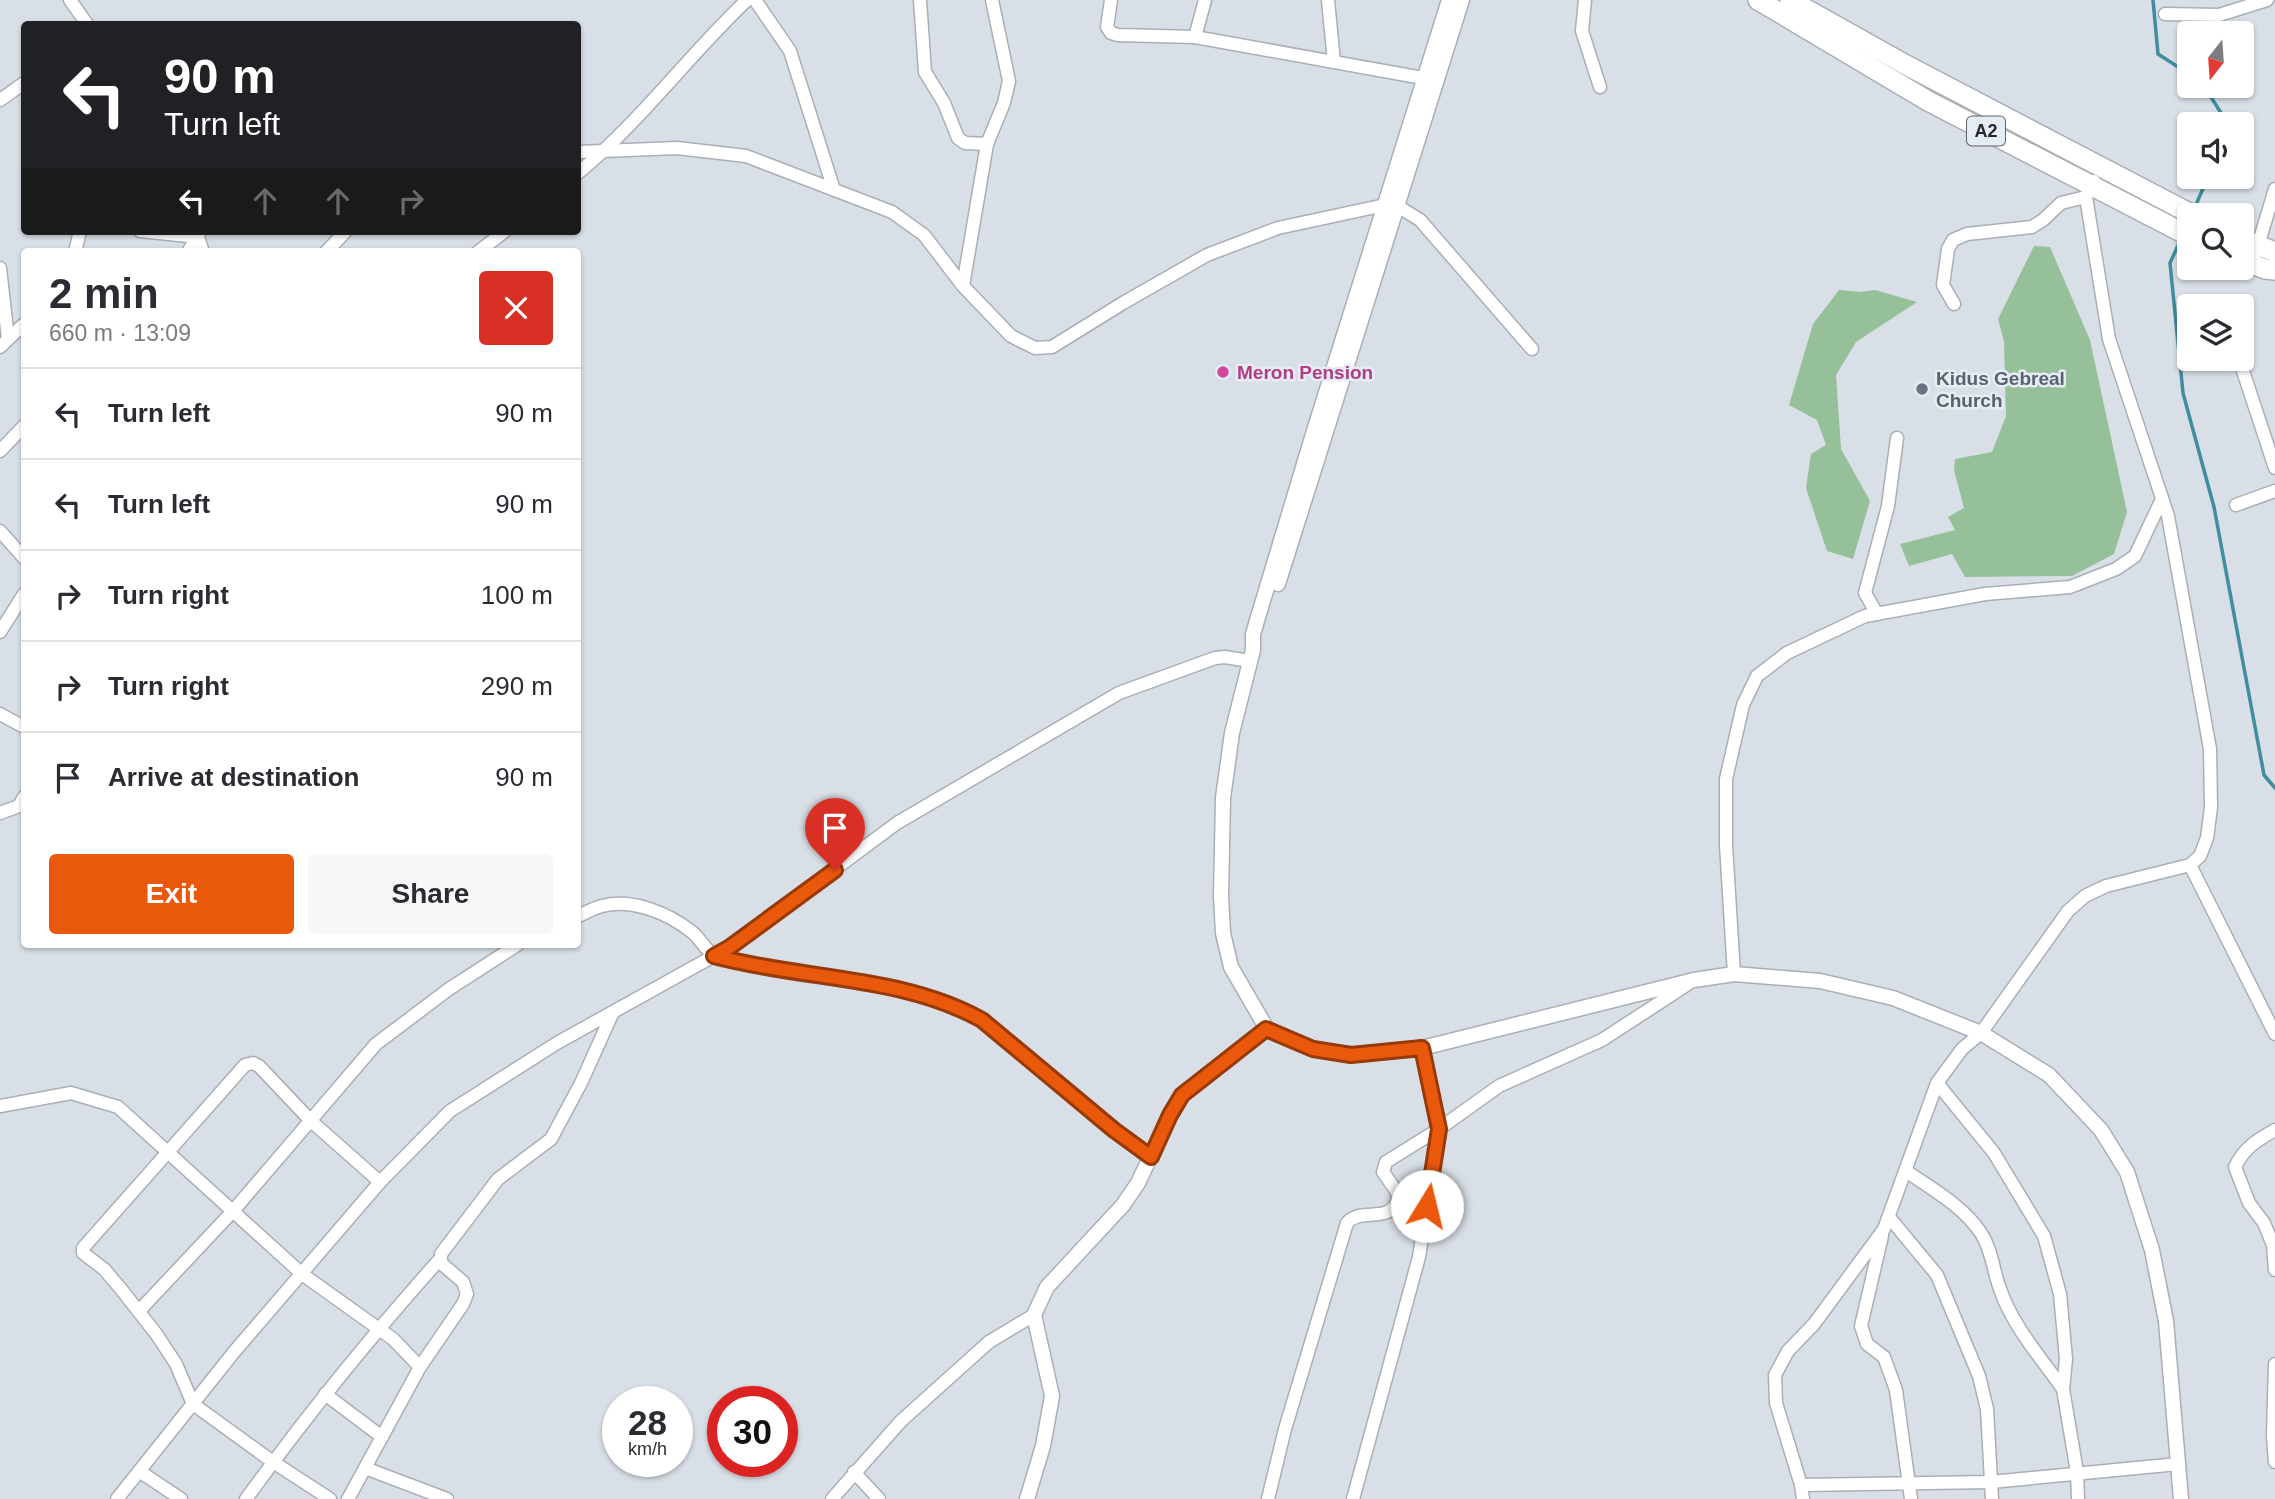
<!DOCTYPE html>
<html lang="en">
<head>
<meta charset="utf-8">
<style>
	body { margin:0; font-family:Arial,sans-serif; background:#f7f7f7; color:#2b2b33; height:100vh; display:flex; flex-direction:column; font-size:26px; white-space:nowrap }
	* { box-sizing:border-box; margin:0 }
	p { font-size:23px; color:#7c7c81 }
	.icon { flex:none; width:38px; height:38px; fill:none; stroke:currentColor; stroke-width:2; stroke-linecap:round; stroke-linejoin:round }
	.map { position:relative; flex:1; overflow:hidden }
	.panel { position:absolute; left:21px; top:248px; width:560px; height:700px; display:flex; flex-direction:column; background:#fff; border-radius:7px; box-shadow:0 2px 5px #0004 }
	.panel>* { flex:none }
	.guide { position:absolute; left:21px; top:21px; width:560px; height:214px; border-radius:7px; box-shadow:0 2px 5px #0004; background:#202124; color:#fff; overflow:hidden }
	.needle { width:46px; rotate:197deg }
	.controls { position:absolute; left:2177px; top:21px; display:grid; gap:14px }
	.controls a { display:grid; place-items:center; width:77px; height:77px; border-radius:7px; background:#fff; box-shadow:0 2px 5px #0004; font-size:35px }
	.speed { position:absolute; left:602px; top:1386px; display:flex; gap:14px; font-size:35px; font-weight:700; text-align:center }
	.speed>* { display:grid; place-content:center; width:91px; height:91px; border-radius:50%; background:#fff; box-shadow:0 2px 5px #0004; line-height:1 }
	.speed small { font-size:18px; font-weight:400 }
	.speed .limit { border:10px solid #d22; background:#fff; color:#111 }
	.pin { position:absolute; display:grid; place-items:center; width:60px; height:60px; color:#fff; margin:-72px -30px; border-radius:50% 50% 50% 0; rotate:-45deg; box-shadow:0 0 7px #0007 }
	.pin .icon { rotate:45deg }
	.me { position:absolute; width:77px; margin:-38px; rotate:9deg; stroke-linejoin:round; filter:drop-shadow(0 0 5px #0008) }
	.turn { display:flex; align-items:center; gap:24px; height:147px; padding:0 28px; font-size:32px }
	.turn .icon { width:91px; height:91px; stroke-width:2.5 }
	.turn b { display:block; font-size:49px; line-height:60px }
	.lanes { display:flex; align-items:center; height:66px; padding:0 28px; background:#0003; justify-content:center; gap:35px; direction:ltr }
	.lanes .off { opacity:.35 }
	.round { display:grid; place-items:center; flex:none; width:74px; height:74px; border-radius:7px; background:#f7f7f7 }
	.head { display:flex; align-items:center; justify-content:space-between; height:119px; padding:0 28px }
	h1 { font-size:42px; font-weight:700; line-height:52px }
	.button { display:flex; gap:14px; margin-top:auto; padding:14px 28px }
	.button a { flex:1; height:80px; border-radius:7px; background:#ea580c; color:#fff; font-size:28px; font-weight:700; line-height:80px; text-align:center }
	.button a+a { background:#f7f7f7; color:#2b2b33 }
	ul { padding:0; list-style:none }
	li { display:flex; align-items:center; gap:21px; height:91px; padding:0 28px; border-top:2px solid #e1e1e2 }
	li div { flex:1 }
	li b { display:block; font-size:26px }
	li em { font-style:normal }
	.map>svg:first-child { display:block }
	.green { fill:#96c099 }
	.lines { fill:none; stroke-linecap:round; stroke-linejoin:round }
	.stream { stroke:#408d9e; stroke-width:3.5 }
	.minor-casing { stroke:#aaafb6; stroke-width:15 }
	.tertiary-casing { stroke:#aaafb6; stroke-width:17 }
	.trunk-casing { stroke:#aaafb6; stroke-width:22 }
	.minor { stroke:#fff; stroke-width:12 }
	.tertiary { stroke:#fff; stroke-width:14 }
	.trunk { stroke:#fff; stroke-width:19 }
	.route-casing { stroke:#983908; stroke-width:18 }
	.route { stroke:#ea580c; stroke-width:12 }
	.hotel-dot { fill:#d1479c; stroke:#e6ecf4; stroke-width:2.5 }
	.worship-dot { fill:#6b7280; stroke:#e6ecf4; stroke-width:2.5 }
	.labels { text-anchor:middle; dominant-baseline:central; stroke-width:5; stroke-linejoin:round; paint-order:stroke }
	.shield { fill:#e6ecf4; stroke:#606367; stroke-width:2 }
	.shield-label { font-size:18px; font-weight:bold; fill:#26282b }
	.hotel-label { font-size:19px; font-weight:bold; fill:#b23c85; stroke:#e6ecf4; text-anchor:start }
	.worship-label { font-size:19px; font-weight:bold; fill:#5b616d; stroke:#e6ecf4; text-anchor:start }
</style>
</head>
<body>
<div class="map">
<svg width="2275" height="1499" viewBox="0 0 2275 1499">
	<rect width="100%" height="100%" fill="#d9dfe6"/>
	<!-- green -->
	<g class="green">
		<path d="M2034 246 2050 247 2090 340 2127 512 2114 554 2072 576 1965 577 1952 554 1909 566 1900 544 1955 530 1948 517 1964 508 1954 470 1955 459 1992 452 2006 416 2004 341 1998 319Z"/>
		<path d="M1839 290 1860 292 1875 290 1917 302 1856 342 1836 375 1841 449 1870 501 1853 559 1827 551 1806 488 1811 454 1826 445 1817 420 1789 405 1813 324Z"/>
	</g>
	<g class="lines">
		<!-- stream -->
		<g class="stream">
			<path d="M2153 0 2158 54 2189 74"/>
			<path d="M2204 86 2228 124"/>
			<path d="M2195 207 2208 177"/>
			<path d="M2181 239 2170 263 2183 393 2214 507 2264 775 2275 788"/>
		</g>
		<defs>
			<g id="minor">
				<path d="M70 0 87 24"/>
				<path d="M755 0 790 51 834 190"/>
				<path d="M920 0 925 72 944 103 958 138 965 143 987 144 1004 103 1009 81 992 0"/>
				<path d="M1111 0 1107 27 1111 33 1118 35 1195 37 1434 80"/>
				<path d="M1328 0 1334 62"/>
				<path d="M1585 0 1582 31 1600 87"/>
				<path d="M2165 14 2219 15 2267 0"/>
				<path d="M1195 37 1205 0"/>
				<path d="M0 100 24 83"/>
				<path d="M578 152 677 148 746 156 892 212 924 235 963 286 1011 336 1035 348 1052 347 1123 303 1207 255 1278 228 1385 205 1399 207 1420 220 1532 349"/>
				<path d="M578 173C640 122 689 55 747 0"/>
				<path d="M140 231 198 237 203 252"/>
				<path d="M75 252 80 231"/>
				<path d="M188 252 199 234"/>
				<path d="M326 252 346 231"/>
				<path d="M478 252 505 231"/>
				<path d="M2256 252 2275 189"/>
				<path d="M0 268 8 339"/>
				<path d="M963 286 987 144"/>
				<path d="M1954 304 1943 285 1948 249 1953 240 1967 234 2032 227 2043 220 2061 203 2086 197"/>
				<path d="M0 347 24 324"/>
				<path d="M2242 368 2275 468"/>
				<path d="M0 451 24 426"/>
				<path d="M2236 505 2275 491"/>
				<path d="M0 531 24 558"/>
				<path d="M1877 614 1865 593 1888 506 1897 438"/>
				<path d="M0 632 24 594"/>
				<path d="M0 714 24 727"/>
				<path d="M0 813 19 806 24 797"/>
				<path d="M2190 865 2275 1034"/>
				<path d="M578 916C585 913 594 908 602 906 632 898 668 913 692 932 701 939 707 954 718 957 805 984 901 975 982 1020L1114 1130 1151 1157"/>
				<path d="M1734 974 1726 845V779L1743 705 1757 676 1787 653 1865 616 1985 594 2070 587 2116 569 2135 556 2162 499"/>
				<path d="M1937 1083 1994 1153 2044 1236 2060 1294 2066 1359 2063 1389 2077 1472 2078 1499"/>
				<path d="M0 1106 71 1093 118 1107 302 1274 393 1339 420 1367 348 1499"/>
				<path d="M2275 1130C2257 1140 2244 1148 2235 1167L2249 1203 2264 1223 2273 1245 2275 1270"/>
				<path d="M1906 1171C1932 1189 1963 1206 1981 1233 1992 1250 1993 1270 2000 1289 2012 1325 2041 1358 2063 1389"/>
				<path d="M1889 1217 1937 1275 1979 1376 1987 1409 1992 1499"/>
				<path d="M1882 1236 1861 1326 1867 1344 1884 1357 1896 1390 1911 1499"/>
				<path d="M139 1311 233 1211 376 1044 449 989 517 945"/>
				<path d="M2275 1364 2273 1436 2275 1462"/>
				<path d="M420 1367 463 1304 467 1294 463 1282 441 1263V1254L498 1179 551 1139 581 1083 613 1012"/>
				<path d="M325 1394 382 1437"/>
				<path d="M365 1468 447 1499"/>
				<path d="M139 1471 181 1499"/>
				<path d="M854 1472 879 1499"/>
				<path d="M1801 1485 1991 1482 2178 1464"/>
				<path d="M117 1499 234 1352 380 1182 450 1111 557 1043 730 947 897 823 1119 693 1215 658 1225 657 1249 661"/>
				<path d="M246 1499C307 1415 371 1336 440 1259"/>
				<path d="M330 1499 273 1462 193 1404 176 1364 157 1335 121 1289 104 1269 83 1253V1248L245 1065 253 1063 259 1066 311 1121 380 1182"/>
				<path d="M832 1499 901 1421 989 1342 1034 1315"/>
				<path d="M1268 1499 1285 1429 1347 1223C1362 1206 1388 1225 1398 1200L1397 1192 1383 1172 1386 1162 1439 1129 1499 1086 1602 1040 1688 984"/>
				<path d="M1353 1499 1419 1257 1439 1129 1422 1048"/>
				<path d="M1803 1499 1801 1485 1776 1403 1775 1375 1788 1351 1814 1324 1884 1229 1937 1083 1962 1049 1981 1033 2068 911 2085 896 2106 886 2190 865 2200 856 2207 838 2211 807 2210 749 2168 516 2109 339 2086 197 2094 181"/>
			</g>
			<g id="tertiary">
				<path d="M1449 0 1313 434 1253 634V650L1232 733 1223 798 1221 896 1223 933 1231 967 1267 1029 1313 1049 1351 1055 1422 1048 1694 980 1734 974 1820 981 1893 998 1981 1033 2049 1075 2101 1130 2127 1172 2152 1250 2166 1321 2181 1499"/>
				<path d="M1278 584 1462 0"/>
				<path d="M1027 1499 1043 1446 1052 1396 1034 1315 1047 1287 1123 1205 1138 1183 1170 1115 1182 1095 1267 1029"/>
			</g>
			<g id="trunk">
				<path d="M1758 0 1928 101 2189 236"/>
				<path d="M1790 0 1906 65 2193 215"/>
				<path d="M2242 239 2275 252"/>
				<path d="M2242 260 2265 269 2275 270"/>
			</g>
		</defs>
		<!-- minor casing -->
		<use href="#minor" class="minor-casing"/>
		<!-- tertiary casing -->
		<use href="#tertiary" class="tertiary-casing"/>
		<!-- trunk casing -->
		<use href="#trunk" class="trunk-casing"/>
		<!-- minor -->
		<use href="#minor" class="minor"/>
		<!-- tertiary -->
		<use href="#tertiary" class="tertiary"/>
		<!-- trunk -->
		<use href="#trunk" class="trunk"/>
	</g>
	<g class="lines">
		<defs>
			<path id="route" d="M835 870 730 947 714 956C803 980 901 975 982 1020L1114 1130 1151 1157 1170 1115 1182 1095 1266 1029 1313 1049 1351 1055 1422 1048 1439 1129 1427 1206"/>
		</defs>
		<!-- route casing -->
		<use href="#route" class="route-casing"/>
		<!-- route -->
		<use href="#route" class="route"/>
	</g>
	<!-- markers -->
	<circle class="hotel-dot" cx="1223" cy="372" r="7"/>
	<circle class="worship-dot" cx="1922" cy="389" r="7"/>
	<g class="labels">
		<!-- shield labels -->
		<rect class="shield" x="1967" y="116.5" width="38" height="29" rx="5"/>
		<g class="shield-label">
			<text x="1986" y="131">A2</text>
		</g>
		<!-- hotel labels -->
		<g class="hotel-label">
			<text x="1237" y="372">Meron Pension</text>
		</g>
		<!-- worship labels -->
		<g class="worship-label">
			<text x="1936" y="378">Kidus Gebreal<tspan x="1936" dy="22">Church</tspan></text>
		</g>
	</g>
</svg>
<div class="controls">
<a><svg class="needle" viewBox="-14 -14 28 28"><path d="M0-13l5 13h-10z" fill="#e53935"/><path d="M0 13l5-13h-10z" fill="#7c7c81"/></svg></a>
<a><svg class="icon" aria-label="sound" viewBox="0 0 24 24"><path d="M4 9h4l5-4v14l-5-4H4zM17 9q2 3 0 6"/></svg></a>
<a><svg class="icon" aria-label="search" viewBox="0 0 24 24"><circle cx="10" cy="10" r="6"/><path d="M15 15l6 6"/></svg></a>
<a><svg class="icon" aria-label="layers" viewBox="0 0 24 24"><path d="M12 4l9 5-9 5-9-5zM3 14l9 5 9-5"/></svg></a>
</div>
<div class="speed"><div>28<small>km/h</small></div><div class="limit">30</div></div>
<div class="pin" style="left:835px;top:870px;background:#d93025"><svg class="icon" aria-label="arrive" viewBox="0 0 24 24"><path d="M6 21V4h12l-3 4 3 4H6"/></svg></div>
<svg class="me" style="left:1427px;top:1206px" viewBox="-20 -20 40 40"><circle r="19" fill="#fff"/><path d="M0-13L10 11 0 6-10 11z" fill="#ea580c"/></svg>
<div class="guide">
<div class="turn"><svg class="icon" aria-label="left" viewBox="0 0 24 24"><path d="M17 20v-9H6M10 6l-5 5 5 5"/></svg><div><b>90 m</b>Turn left</div></div>
<div class="lanes"><svg class="icon" aria-label="left" viewBox="0 0 24 24"><path d="M17 20v-9H6M10 6l-5 5 5 5"/></svg><svg class="icon off" aria-label="ahead" viewBox="0 0 24 24"><path d="M12 20V5M6 11l6-6 6 6"/></svg><svg class="icon off" aria-label="ahead" viewBox="0 0 24 24"><path d="M12 20V5M6 11l6-6 6 6"/></svg><svg class="icon off" aria-label="right" viewBox="0 0 24 24"><path d="M7 20v-9h11M14 6l5 5-5 5"/></svg></div>
</div>
<section class="panel">
<div class="head"><div><h1>2 min</h1><p>660 m · 13:09</p></div><a class="round" style="background:#d93025;color:#fff"><svg class="icon" aria-label="close" viewBox="0 0 24 24"><path d="M6 6l12 12M18 6L6 18"/></svg></a></div>
<ul>
<li><svg class="icon" aria-label="left" viewBox="0 0 24 24"><path d="M17 20v-9H6M10 6l-5 5 5 5"/></svg><div><b>Turn left</b></div><em>90 m</em></li>
<li><svg class="icon" aria-label="left" viewBox="0 0 24 24"><path d="M17 20v-9H6M10 6l-5 5 5 5"/></svg><div><b>Turn left</b></div><em>90 m</em></li>
<li><svg class="icon" aria-label="right" viewBox="0 0 24 24"><path d="M7 20v-9h11M14 6l5 5-5 5"/></svg><div><b>Turn right</b></div><em>100 m</em></li>
<li><svg class="icon" aria-label="right" viewBox="0 0 24 24"><path d="M7 20v-9h11M14 6l5 5-5 5"/></svg><div><b>Turn right</b></div><em>290 m</em></li>
<li><svg class="icon" aria-label="arrive" viewBox="0 0 24 24"><path d="M6 21V4h12l-3 4 3 4H6"/></svg><div><b>Arrive at destination</b></div><em>90 m</em></li>
</ul>
<div class="button"><a>Exit</a><a>Share</a></div>
</section>
</div>
</body>
</html>
